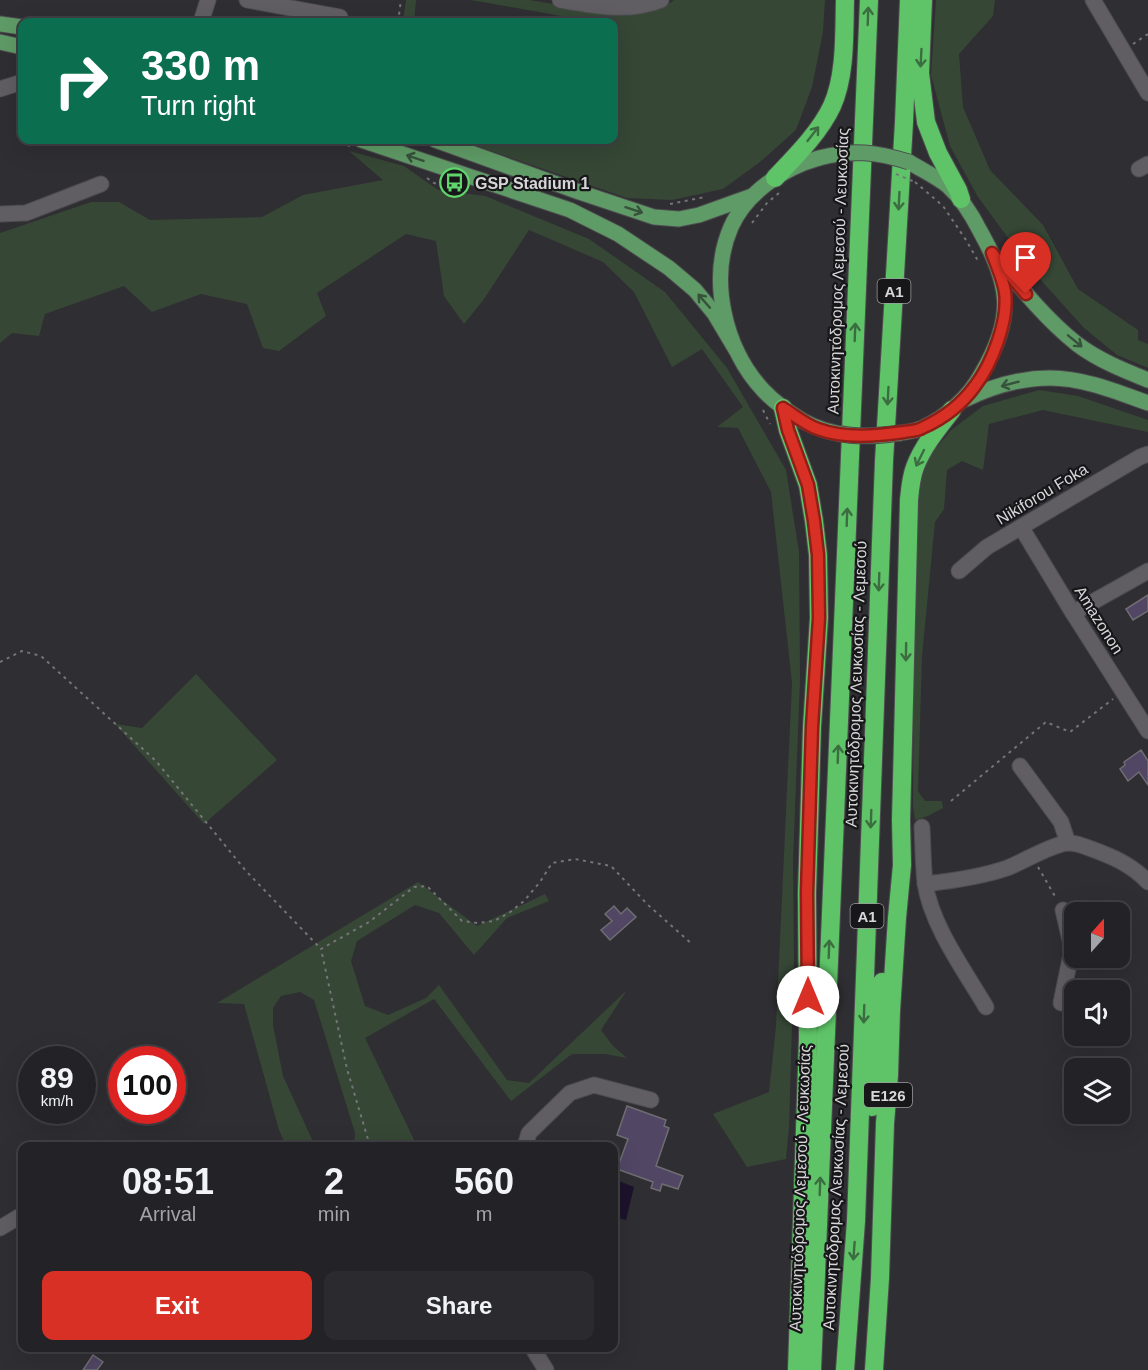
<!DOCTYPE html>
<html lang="en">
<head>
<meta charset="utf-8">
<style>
	body { margin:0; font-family:Helvetica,sans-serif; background:#2b2a2e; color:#f1f3f6; height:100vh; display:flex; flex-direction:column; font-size:22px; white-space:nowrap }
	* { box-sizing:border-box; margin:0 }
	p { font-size:20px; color:#a3a4a7 }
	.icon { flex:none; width:33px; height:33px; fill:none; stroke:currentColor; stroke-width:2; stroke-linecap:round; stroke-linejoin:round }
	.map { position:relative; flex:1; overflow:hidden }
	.drawer { position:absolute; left:18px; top:1142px; width:600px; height:210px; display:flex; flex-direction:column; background:#232226; border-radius:12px; box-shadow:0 6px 24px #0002,0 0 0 2px #403f43 }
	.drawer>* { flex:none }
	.hud { position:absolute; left:18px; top:18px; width:600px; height:126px; border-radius:12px; box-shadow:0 6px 24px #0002,0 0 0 2px #403f43; background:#0b6e4f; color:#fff; overflow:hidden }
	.needle { width:39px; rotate:21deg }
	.tools { position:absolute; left:1064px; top:902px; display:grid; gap:12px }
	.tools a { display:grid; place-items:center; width:66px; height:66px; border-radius:12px; background:#232226; box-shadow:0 6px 24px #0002,0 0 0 2px #403f43; font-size:30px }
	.speed { position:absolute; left:18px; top:1046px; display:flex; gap:12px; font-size:30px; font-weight:700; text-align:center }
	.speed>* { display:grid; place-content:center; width:78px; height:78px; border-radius:50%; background:#232226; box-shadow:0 6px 24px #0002,0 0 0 2px #403f43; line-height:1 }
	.speed small { font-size:15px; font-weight:400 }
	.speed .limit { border:9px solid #d22; background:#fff; color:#111 }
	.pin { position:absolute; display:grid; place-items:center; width:51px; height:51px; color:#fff; margin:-62px -26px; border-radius:50% 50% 50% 0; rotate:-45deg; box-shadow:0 0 6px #0007 }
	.pin .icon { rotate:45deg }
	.me { position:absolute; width:66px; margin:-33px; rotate:0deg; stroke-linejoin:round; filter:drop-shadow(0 0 4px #0008) }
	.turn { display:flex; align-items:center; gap:21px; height:126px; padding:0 24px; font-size:27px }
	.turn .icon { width:78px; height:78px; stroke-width:2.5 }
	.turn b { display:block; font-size:42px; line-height:51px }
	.eta { display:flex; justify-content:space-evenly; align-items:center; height:102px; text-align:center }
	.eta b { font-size:36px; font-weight:800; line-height:42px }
	.cta { display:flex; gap:12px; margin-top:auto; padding:12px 24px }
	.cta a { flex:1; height:69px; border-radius:12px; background:#d93025; color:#fff; font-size:24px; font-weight:800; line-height:69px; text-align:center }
	.cta a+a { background:#2b2a2e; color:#f1f3f6 }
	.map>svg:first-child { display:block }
	.green { fill:#364736 }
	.water { fill:#1d122c }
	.building { fill:#514664; stroke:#6f6d72; stroke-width:1.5 }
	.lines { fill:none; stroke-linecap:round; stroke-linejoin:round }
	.minor-casing { stroke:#4d4c4f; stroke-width:17 }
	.major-casing { stroke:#4d4c4f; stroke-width:17 }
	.highway-casing { stroke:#4d4c4f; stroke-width:20 }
	.path { stroke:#757478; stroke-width:2; stroke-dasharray:3 4.5; stroke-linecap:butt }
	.minor { stroke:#605e63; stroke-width:15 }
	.major { stroke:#5f9b66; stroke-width:15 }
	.highway { stroke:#5fc468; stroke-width:18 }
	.major-bridge-casing { stroke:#4d4c4f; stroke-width:17; stroke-linecap:butt }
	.path-bridge { stroke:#757478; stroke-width:2; stroke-dasharray:3 4.5; stroke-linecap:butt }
	.major-bridge { stroke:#5f9b66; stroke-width:15 }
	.oneway { stroke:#3b6d40 }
	.oneway2 { stroke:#37523b }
	.route-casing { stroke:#8d1f18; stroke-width:15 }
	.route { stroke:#d93025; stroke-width:10 }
	.labels { text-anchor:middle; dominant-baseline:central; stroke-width:4.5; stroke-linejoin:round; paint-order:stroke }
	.shield { fill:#171618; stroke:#9d9c9f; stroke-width:1.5 }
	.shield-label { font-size:15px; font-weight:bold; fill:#d7d6d9 }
	.poi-label { font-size:16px; font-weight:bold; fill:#d7d6d9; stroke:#171618; text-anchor:start }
	.street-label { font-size:16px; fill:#d7d6d9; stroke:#171618 }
</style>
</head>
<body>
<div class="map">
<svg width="1148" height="1370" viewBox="0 0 1148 1370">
	<rect width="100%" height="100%" fill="#2f2e32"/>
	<!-- green -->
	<g class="green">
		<path d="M406 0H416L414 22H403Z"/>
		<path d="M471 0H529L610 13 663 8 674 0H825L823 32 812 87 796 130 760 162 723 189 672 200 627 198 471 144 472 140H614V22H566L567 17Z"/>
		<path d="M936 0H995L993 16 959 54 963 107 990 170 1043 225 1078 289 1138 330V340L1148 344V368L1117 355 1084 328 1030 268 978 197 950 146 931 75Z"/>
		<path d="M349 151 404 166 438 190 485 196 589 239 665 292 727 368 786 470 799 552 800 679 793 861 794 959 789 1127 786 1159 747 1167 713 1114 769 1092 776 1026 792 683 771 492 738 428 717 427 743 407 702 349 672 367 634 292 603 262 529 230 484 299 464 324 444 296 436 241 406 234 317 293 326 316 279 351 263 348 247 304 201 294 152 312 124 286 45 314 39 336 12 333 0 343V233L91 202H119L150 220 262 217 303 195 383 180Z"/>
		<path d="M1039 390 1078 396 1148 420V432L1043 410 989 424 983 470 962 461 947 470 944 509 935 522 922 656 918 791 925 801H942L943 808 928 816 915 820 913 807 914 515 921 472 924 463 951 430 983 406Z"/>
		<path d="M196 674 277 760 204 824 115 724 142 728Z"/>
		<path d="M418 882 477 926 545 894 549 901 507 918 474 955 439 913 415 905 357 941 351 961 365 1006 388 1015 426 998 439 985 507 1080 529 1083 627 990 601 1030 613 1046 627 1058 605 1054H572L511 1101 434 999 365 1038 417 1146H354L355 1133 314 1000 300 992 281 996 273 1008V1025L283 1076 315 1146H286L279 1130 244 1004 217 1003Z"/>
	</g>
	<!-- water -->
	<path class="water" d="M614 1179 634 1187 626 1220 614 1217Z"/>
	<!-- building -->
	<g class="building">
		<path d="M1148 595V611L1133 620 1126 609Z"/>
		<path d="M1141 750 1148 761V785L1139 772 1128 781 1120 769 1125 765 1124 762Z"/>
		<path d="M614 906 621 914 627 908 636 917 610 940 601 930 612 921 605 914Z"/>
		<path d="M627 1106 666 1120 664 1126 669 1128 656 1166 683 1176 678 1189 662 1184 660 1191 651 1188 653 1182 617 1169 628 1139 617 1135Z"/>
		<path d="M93 1355 103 1362 97 1370H83Z"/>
	</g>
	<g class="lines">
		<defs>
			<g id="minor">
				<path d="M247 0 340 17"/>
				<path d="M560 0C594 6 628 13 661 0"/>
				<path d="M1093 0 1148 93"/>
				<path d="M201 22 208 0"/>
				<path d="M0 89 22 82"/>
				<path d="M1139 169 1148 164"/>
				<path d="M0 214 26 213 101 184"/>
				<path d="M1021 527 1073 613 1148 731"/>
				<path d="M959 571 987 547 1140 457 1148 454"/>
				<path d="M1073 613 1148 571"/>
				<path d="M1020 766 1061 822 1068 843"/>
				<path d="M922 827C923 845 923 865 925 883 931 925 965 971 986 1007"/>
				<path d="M925 884C952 881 981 877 1007 868 1025 861 1043 849 1062 844 1071 841 1080 845 1089 848 1111 856 1131 864 1148 882"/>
				<path d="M1061 1003 1072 949 1063 910"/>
				<path d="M525 1146 529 1133 570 1093 594 1085 651 1100"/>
				<path d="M0 1228 22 1215"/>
				<path d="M532 1347 546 1370"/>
			</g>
			<g id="major">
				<path d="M0 24 22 27"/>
				<path d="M0 42 22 47"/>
				<path d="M361 140 570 210 618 234 669 268 695 290 714 313 736 350"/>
				<path d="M435 140 579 192 654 217 679 219 699 215 752 196"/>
				<path d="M1000 262C1023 291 1048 321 1077 344 1098 360 1123 370 1148 380"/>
				<path d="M966 399C991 387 1022 378 1050 378 1084 378 1117 392 1148 403"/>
				<path d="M803 421C789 412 775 403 763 390 725 349 708 280 731 227 746 193 783 168 819 158"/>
				<path d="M900 433C907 432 916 431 922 428 947 417 969 397 982 373 1014 318 1011 286 980 231 972 215 962 199 948 186 937 177 922 170 909 162"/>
			</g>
			<g id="highway">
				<path d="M923 0 920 73 926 122 938 153 958 190 961 199"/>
				<path d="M775 178C795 157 820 132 832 106 846 75 844 33 845 0"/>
				<path d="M783 408 788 430 808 485 814 521 818 555 819 618 812 727 807 893 808 1038 797 1370"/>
				<path d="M872 1107 879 1009 882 982"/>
				<path d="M812 1370 869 0"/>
				<path d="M845 1370 856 1221 884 461 904 122 909 0"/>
				<path d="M874 1370 880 1278 885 1123 889 1075 891 1011 897 918 902 865 901 820 909 500C910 489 911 477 915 467 923 446 938 428 952 410"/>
			</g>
		</defs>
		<!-- minor casing -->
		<use href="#minor" class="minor-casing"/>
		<!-- major casing -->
		<use href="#major" class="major-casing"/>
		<!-- highway casing -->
		<use href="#highway" class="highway-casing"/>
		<!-- path -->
		<g class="path">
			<path d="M32 19 48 22"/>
			<path d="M398 22 401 0"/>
			<path d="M1133 44 1148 34"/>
			<path d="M333 140 350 146"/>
			<path d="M427 178 434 183 467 191"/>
			<path d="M915 182 943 206 966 240 978 261"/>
			<path d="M670 204 705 197"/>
			<path d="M752 223 767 203 779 193"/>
			<path d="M763 410 770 424"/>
			<path d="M0 662 22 651 41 656 156 761 246 871 321 949"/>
			<path d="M951 801 1046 722 1070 732 1113 699"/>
			<path d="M1038 867 1056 898"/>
			<path d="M370 1146 347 1069 321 949 369 922 414 887 427 886 462 921 478 923 494 921 509 913 524 901 540 882 552 863 575 859 611 866 648 905 692 944"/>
		</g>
		<!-- minor -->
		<use href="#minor" class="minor"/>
		<!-- major -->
		<use href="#major" class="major"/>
		<!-- highway -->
		<use href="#highway" class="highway"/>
		<defs>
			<g id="major-bridge">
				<path d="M819 158C852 149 877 152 909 162"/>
				<path d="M803 421C834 438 866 438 900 433"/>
			</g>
		</defs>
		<!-- major-bridge casing -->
		<use href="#major-bridge" class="major-bridge-casing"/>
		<!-- path-bridge -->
		<path class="path-bridge" d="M896 174 915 182"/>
		<!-- major-bridge -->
		<use href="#major-bridge" class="major-bridge"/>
	</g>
	<!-- one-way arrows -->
	<defs><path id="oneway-shaft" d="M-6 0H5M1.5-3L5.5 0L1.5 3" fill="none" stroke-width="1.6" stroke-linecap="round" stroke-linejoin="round" transform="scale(1.5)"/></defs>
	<g class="oneway">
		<use href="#oneway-shaft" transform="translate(868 16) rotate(-88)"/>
		<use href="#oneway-shaft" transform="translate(921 58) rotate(93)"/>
		<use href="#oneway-shaft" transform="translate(813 134) rotate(-52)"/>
		<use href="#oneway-shaft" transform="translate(899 201) rotate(93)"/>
		<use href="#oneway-shaft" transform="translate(855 332) rotate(-88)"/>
		<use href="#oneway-shaft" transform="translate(888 396) rotate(93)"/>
		<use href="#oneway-shaft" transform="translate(920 458) rotate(116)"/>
		<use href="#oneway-shaft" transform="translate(847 517) rotate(-88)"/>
		<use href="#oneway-shaft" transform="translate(879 582) rotate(92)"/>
		<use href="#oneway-shaft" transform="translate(906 652) rotate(91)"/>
		<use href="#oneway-shaft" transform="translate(838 754) rotate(-88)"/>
		<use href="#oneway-shaft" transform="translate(871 819) rotate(92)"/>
		<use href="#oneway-shaft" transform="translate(829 949) rotate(-88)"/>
		<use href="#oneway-shaft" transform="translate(864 1014) rotate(92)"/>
		<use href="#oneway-shaft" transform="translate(820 1186) rotate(-88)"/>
		<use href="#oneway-shaft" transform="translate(854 1251) rotate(94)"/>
	</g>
	<g class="oneway2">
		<use href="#oneway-shaft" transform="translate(415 158) rotate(-161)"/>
		<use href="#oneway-shaft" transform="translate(634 210) rotate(18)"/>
		<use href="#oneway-shaft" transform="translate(704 301) rotate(-131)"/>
		<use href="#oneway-shaft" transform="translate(1075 341) rotate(39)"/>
		<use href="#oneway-shaft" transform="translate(1010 384) rotate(165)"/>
	</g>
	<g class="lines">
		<defs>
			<path id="route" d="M808 997 807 893 812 727 819 618 818 555 814 521 808 485 788 430 783 408C794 415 806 425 818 429 845 439 877 436 904 432 910 431 917 431 922 428 942 419 962 404 975 386 992 364 1009 320 1005 292 1003 279 997 266 992 253L1026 294"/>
		</defs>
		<!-- route casing -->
		<use href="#route" class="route-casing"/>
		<!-- route -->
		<use href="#route" class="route"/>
	</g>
	<!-- icons -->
	<defs>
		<symbol id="bus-ring" viewBox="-11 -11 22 22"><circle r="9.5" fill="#171618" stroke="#5fd56b" stroke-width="1.5"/><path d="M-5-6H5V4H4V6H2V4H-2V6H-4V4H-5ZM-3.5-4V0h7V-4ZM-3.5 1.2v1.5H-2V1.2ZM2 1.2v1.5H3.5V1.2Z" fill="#5fd56b"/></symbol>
	</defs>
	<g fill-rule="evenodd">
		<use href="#bus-ring" x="438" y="166" width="33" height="33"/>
	</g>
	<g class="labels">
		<!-- shield labels -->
		<g class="shield">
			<rect x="877.5" y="279" width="33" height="24" rx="4.5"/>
			<rect x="850.5" y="904" width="33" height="24" rx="4.5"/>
			<rect x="864" y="1083" width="48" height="24" rx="4.5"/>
		</g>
		<g class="shield-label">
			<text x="894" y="291">A1</text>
			<text x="867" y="916">A1</text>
			<text x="888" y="1095">E126</text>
		</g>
		<!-- poi labels -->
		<g class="poi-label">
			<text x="475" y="183">GSP Stadium 1</text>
		</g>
		<!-- street labels -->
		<g class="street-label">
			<text transform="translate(838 271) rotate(-88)">Αυτοκινητόδρομος Λεμεσού - Λευκωσίας</text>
			<text transform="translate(1042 494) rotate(-31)">Nikiforou Foka</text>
			<text transform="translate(1099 620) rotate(58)">Amazonon</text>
			<text transform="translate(856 684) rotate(-88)">Αυτοκινητόδρομος Λευκωσίας - Λεμεσού</text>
			<text transform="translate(836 1187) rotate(-87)">Αυτοκινητόδρομος Λευκωσίας - Λεμεσού</text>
			<text transform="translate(800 1188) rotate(-88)">Αυτοκινητόδρομος Λεμεσού - Λευκωσίας</text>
		</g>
	</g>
</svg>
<div class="tools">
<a><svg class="needle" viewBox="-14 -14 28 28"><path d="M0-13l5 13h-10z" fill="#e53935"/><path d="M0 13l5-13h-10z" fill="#a3a4a7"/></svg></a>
<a><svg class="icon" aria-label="sound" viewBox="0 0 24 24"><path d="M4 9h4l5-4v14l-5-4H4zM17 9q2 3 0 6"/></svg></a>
<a><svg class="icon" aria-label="layers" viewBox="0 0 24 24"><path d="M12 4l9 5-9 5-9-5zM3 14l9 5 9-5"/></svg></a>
</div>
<div class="speed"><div>89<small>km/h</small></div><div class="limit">100</div></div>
<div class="pin" style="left:1026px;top:294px;background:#d93025"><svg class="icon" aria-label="arrive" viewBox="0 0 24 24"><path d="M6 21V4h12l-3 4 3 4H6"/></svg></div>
<svg class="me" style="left:808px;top:997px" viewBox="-20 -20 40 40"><circle r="19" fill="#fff"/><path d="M0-13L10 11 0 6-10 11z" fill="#d93025"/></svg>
<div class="hud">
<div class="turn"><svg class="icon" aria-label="right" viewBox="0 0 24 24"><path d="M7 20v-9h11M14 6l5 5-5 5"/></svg><div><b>330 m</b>Turn right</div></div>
</div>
<section class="drawer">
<div class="eta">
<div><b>08:51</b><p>Arrival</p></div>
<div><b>2</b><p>min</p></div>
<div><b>560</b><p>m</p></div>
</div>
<div class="cta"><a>Exit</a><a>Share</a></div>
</section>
</div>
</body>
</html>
